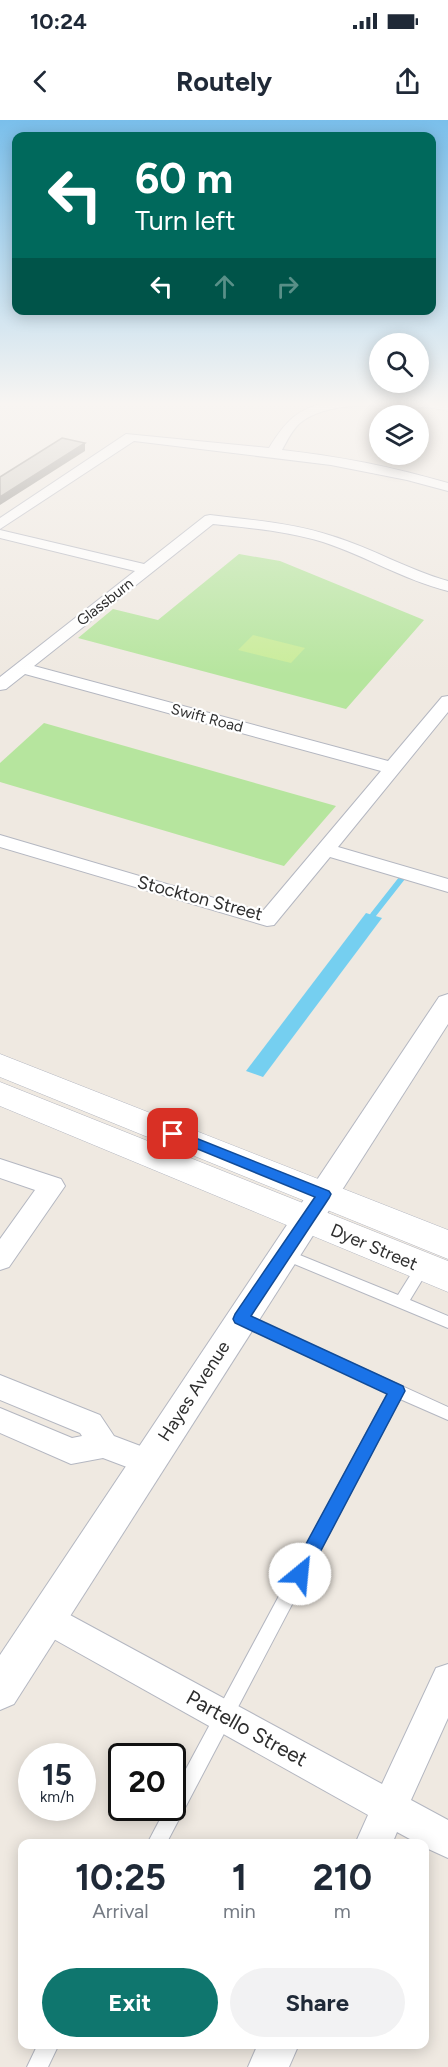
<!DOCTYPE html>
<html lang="en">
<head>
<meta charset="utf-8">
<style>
	body { margin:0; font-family:Figtree,sans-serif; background:#f2f2f3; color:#1f2937; height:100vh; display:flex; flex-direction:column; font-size:22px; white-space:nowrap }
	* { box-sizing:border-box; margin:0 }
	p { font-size:20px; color:#747a83 }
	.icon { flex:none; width:33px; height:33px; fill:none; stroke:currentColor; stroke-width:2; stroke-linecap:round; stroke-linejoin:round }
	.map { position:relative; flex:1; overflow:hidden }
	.drawer { position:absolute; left:18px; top:1719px; width:411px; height:210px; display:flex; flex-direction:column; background:#fff; border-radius:12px; box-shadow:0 3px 15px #0003 }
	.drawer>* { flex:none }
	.banner { position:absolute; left:12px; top:12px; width:424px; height:183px; border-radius:12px; box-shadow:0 3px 15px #0003; background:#00695c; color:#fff; overflow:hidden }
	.controls { position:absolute; left:369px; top:213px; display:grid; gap:12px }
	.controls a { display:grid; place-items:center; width:60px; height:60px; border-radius:50%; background:#fff; box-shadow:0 3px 15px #0003; font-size:30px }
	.speed { position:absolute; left:18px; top:1623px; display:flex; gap:12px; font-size:30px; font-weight:700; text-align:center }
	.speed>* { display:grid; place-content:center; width:78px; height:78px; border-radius:50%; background:#fff; box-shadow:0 3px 15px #0003; line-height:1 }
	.speed small { font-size:15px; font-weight:400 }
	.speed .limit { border:3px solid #111; border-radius:9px; background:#fff; color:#111 }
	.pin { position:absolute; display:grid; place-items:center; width:51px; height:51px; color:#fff; margin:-26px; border-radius:12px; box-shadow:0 3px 9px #0006 }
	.me { position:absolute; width:66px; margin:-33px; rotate:28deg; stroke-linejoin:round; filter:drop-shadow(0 0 4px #0008) }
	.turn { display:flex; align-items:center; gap:21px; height:126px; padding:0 24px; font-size:27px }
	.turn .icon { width:78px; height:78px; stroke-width:2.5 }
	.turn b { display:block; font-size:42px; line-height:51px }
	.lanes { display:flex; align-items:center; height:57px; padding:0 24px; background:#0003; justify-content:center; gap:30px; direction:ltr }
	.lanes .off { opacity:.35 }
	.eta { display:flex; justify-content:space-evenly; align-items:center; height:102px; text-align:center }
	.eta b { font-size:36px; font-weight:700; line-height:42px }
	.primary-button { display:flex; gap:12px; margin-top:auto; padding:12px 24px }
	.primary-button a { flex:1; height:69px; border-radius:36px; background:#0f766e; color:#fff; font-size:24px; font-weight:700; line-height:69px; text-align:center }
	.primary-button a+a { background:#f2f2f3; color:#1f2937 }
	.status { display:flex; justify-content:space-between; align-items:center; height:42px; padding:0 30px; background:#fff; direction:ltr }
	.status svg { height:16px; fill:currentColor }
	header { display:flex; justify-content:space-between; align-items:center; height:78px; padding:0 24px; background:#fff; font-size:27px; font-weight:700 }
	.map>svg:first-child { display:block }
	.green { fill:#b6e59e }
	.pitch { fill:#c9ec9a }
	.water { fill:#75cff0 }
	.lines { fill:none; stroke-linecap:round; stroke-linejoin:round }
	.stream { stroke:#75cff0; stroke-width:6 }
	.service-casing { stroke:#b4b7c1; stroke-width:2 }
	.minor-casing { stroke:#b4b7c1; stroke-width:2 }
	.tertiary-casing { stroke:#b4b7c1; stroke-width:2 }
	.secondary-casing { stroke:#b4b7c1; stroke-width:1 }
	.service { fill:#fff; fill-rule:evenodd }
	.minor { fill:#fff; fill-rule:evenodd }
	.tertiary { fill:#fff; fill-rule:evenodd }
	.secondary { fill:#fff; fill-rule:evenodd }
	.shaded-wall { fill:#8e8b86 }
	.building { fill:#cbc7bf; stroke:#8e8b86; stroke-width:1.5 }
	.route { fill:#1a73e8; stroke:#114b97; stroke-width:1.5 }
	.labels { text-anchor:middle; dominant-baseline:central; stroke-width:4.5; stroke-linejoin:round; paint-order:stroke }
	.far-street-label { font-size:15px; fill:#2e2e2e; stroke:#fff }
	.street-label { font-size:18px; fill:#2e2e2e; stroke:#fff }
	.near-street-label { font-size:21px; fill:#2e2e2e; stroke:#fff }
</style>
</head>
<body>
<div class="status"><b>10:24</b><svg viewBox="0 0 49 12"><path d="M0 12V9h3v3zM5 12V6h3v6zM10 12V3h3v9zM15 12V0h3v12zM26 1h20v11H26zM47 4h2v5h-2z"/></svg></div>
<header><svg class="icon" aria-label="back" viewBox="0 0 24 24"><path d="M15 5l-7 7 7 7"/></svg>Routely<svg class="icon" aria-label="share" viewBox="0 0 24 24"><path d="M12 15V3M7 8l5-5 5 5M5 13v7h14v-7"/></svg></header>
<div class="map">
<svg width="448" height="1947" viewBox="0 0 448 1947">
	<rect width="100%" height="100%" fill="#efe9e1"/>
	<!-- green -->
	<g class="green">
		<path d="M239 434 280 441 424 500 346 589 78 518 113 489 158 500Z"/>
		<path d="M44 603 336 686 284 746 0 662V643Z"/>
	</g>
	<!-- pitch -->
	<path class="pitch" d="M253 515 305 528 291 543 238 530Z"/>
	<!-- water -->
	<path class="water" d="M366 793 382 798 263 957 246 951Z"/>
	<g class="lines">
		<!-- stream -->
		<path class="stream" d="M373 795 406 753"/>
		<defs>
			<g id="service">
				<path d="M285 1129 398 1175 418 1143 423 1142 428 1143 430 1147 410 1180 448 1196V1208L280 1138 278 1134 280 1130Z"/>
				<path d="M242 1193 448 1287V1300L400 1279 166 1724H147L166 1688H172V1675L388 1273 237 1203 235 1199 237 1195Z"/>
				<path d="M38 1924H59L48 1947H27Z"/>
			</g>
			<g id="minor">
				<path d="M330 282 444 284 438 288C399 287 332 277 300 303 292 310 287 321 282 330 338 336 393 347 448 363V371L407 360 331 345 134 321 0 409V398L126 314 269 328C286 301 297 288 330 282Z"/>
				<path d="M210 395C251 400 293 403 332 416 372 428 408 450 448 461V471C404 460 366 436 323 422 287 411 250 408 213 404L34 546 388 641 442 577 448 576V592L338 727 448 759V772L330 737 274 805 267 806 0 727V715L262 792 381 651 25 554 6 569 0 570V557L135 451 0 418V410L144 444 205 396Z"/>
				<path d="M0 1039 61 1059 65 1066 9 1147 0 1150V1119L35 1070 0 1058Z"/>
				<path d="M0 1255 100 1295 114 1316 159 1333 163 1342 159 1351 148 1355 103 1338 71 1344 0 1313V1288L72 1318 82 1316 80 1313 0 1280Z"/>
				<path d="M46 1482 382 1664 436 1548 448 1544V1598L411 1680 448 1700V1738L424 1727V1724H419L397 1712 392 1724H355L368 1695 34 1508 30 1497 34 1486Z"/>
				<path d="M258 1924H299L289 1947H248Z"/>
			</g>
			<path id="tertiary" d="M448 874V904L14 1584 0 1590V1535L439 877Z"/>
			<g id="secondary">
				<path d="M420 282H448V291L422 286Z"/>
				<path d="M0 934 448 1110V1139L0 957Z"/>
				<path d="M0 962 448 1141V1172L0 986Z"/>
			</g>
		</defs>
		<!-- service casing -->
		<use href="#service" class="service-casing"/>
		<!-- minor casing -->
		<use href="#minor" class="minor-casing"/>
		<!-- tertiary casing -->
		<use href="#tertiary" class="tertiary-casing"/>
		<!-- secondary casing -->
		<use href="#secondary" class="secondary-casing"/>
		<!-- service -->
		<use href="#service" class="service"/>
		<!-- minor -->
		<use href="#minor" class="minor"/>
		<!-- tertiary -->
		<use href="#tertiary" class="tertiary"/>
		<!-- secondary -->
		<use href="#secondary" class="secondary"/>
	</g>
	<!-- shaded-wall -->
	<path class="shaded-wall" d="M85 323V331L0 385V377Z"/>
	<!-- building -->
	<path class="building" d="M62 318 85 323 0 377V357Z"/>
	<!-- sky -->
	<linearGradient id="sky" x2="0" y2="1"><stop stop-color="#7abfeb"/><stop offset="0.51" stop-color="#f8f5f2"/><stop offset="1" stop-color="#f8f5f2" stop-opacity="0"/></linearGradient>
	<rect width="448" height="555" fill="url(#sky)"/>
	<!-- route -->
	<path class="route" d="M173 1009 329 1071 331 1074 329 1078 251 1196 403 1266 405 1271 306 1459 300 1462 293 1459 291 1454 293 1448 387 1274 235 1203 233 1199 235 1194 315 1077 168 1017 166 1014Z"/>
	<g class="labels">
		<!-- far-street labels -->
		<g class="far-street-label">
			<text transform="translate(105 482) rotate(-38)">Glassburn</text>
			<text transform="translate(207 598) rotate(15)">Swift Road</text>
		</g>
		<!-- street labels -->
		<g class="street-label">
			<text transform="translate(200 778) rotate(15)">Stockton Street</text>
			<text transform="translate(374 1127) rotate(23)">Dyer Street</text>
			<text transform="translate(194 1271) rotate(-57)">Hayes Avenue</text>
		</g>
		<!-- near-street labels -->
		<g class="near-street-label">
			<text transform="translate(247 1608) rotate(29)">Partello Street</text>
		</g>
	</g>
</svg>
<div class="controls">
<a><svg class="icon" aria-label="search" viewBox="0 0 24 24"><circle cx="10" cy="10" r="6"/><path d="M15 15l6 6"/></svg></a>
<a><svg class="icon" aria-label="layers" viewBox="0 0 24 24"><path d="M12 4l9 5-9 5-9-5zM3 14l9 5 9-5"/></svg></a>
</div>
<div class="speed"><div>15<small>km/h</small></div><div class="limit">20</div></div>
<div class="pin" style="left:173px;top:1014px;background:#d93025"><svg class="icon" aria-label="arrive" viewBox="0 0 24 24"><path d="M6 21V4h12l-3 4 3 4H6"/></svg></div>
<svg class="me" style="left:300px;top:1454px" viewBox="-20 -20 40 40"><circle r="19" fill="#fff"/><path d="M0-13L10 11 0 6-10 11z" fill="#1a73e8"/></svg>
<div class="banner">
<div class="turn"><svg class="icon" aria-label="left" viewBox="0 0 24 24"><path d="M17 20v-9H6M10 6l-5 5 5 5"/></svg><div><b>60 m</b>Turn left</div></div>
<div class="lanes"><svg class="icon" aria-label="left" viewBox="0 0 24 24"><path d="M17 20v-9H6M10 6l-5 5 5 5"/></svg><svg class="icon off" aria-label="ahead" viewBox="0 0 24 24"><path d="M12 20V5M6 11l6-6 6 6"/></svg><svg class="icon off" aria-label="right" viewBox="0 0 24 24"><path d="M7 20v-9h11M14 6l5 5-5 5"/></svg></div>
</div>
<section class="drawer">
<div class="eta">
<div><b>10:25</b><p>Arrival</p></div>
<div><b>1</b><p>min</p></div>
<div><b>210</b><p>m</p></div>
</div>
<div class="primary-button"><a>Exit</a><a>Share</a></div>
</section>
</div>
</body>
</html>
